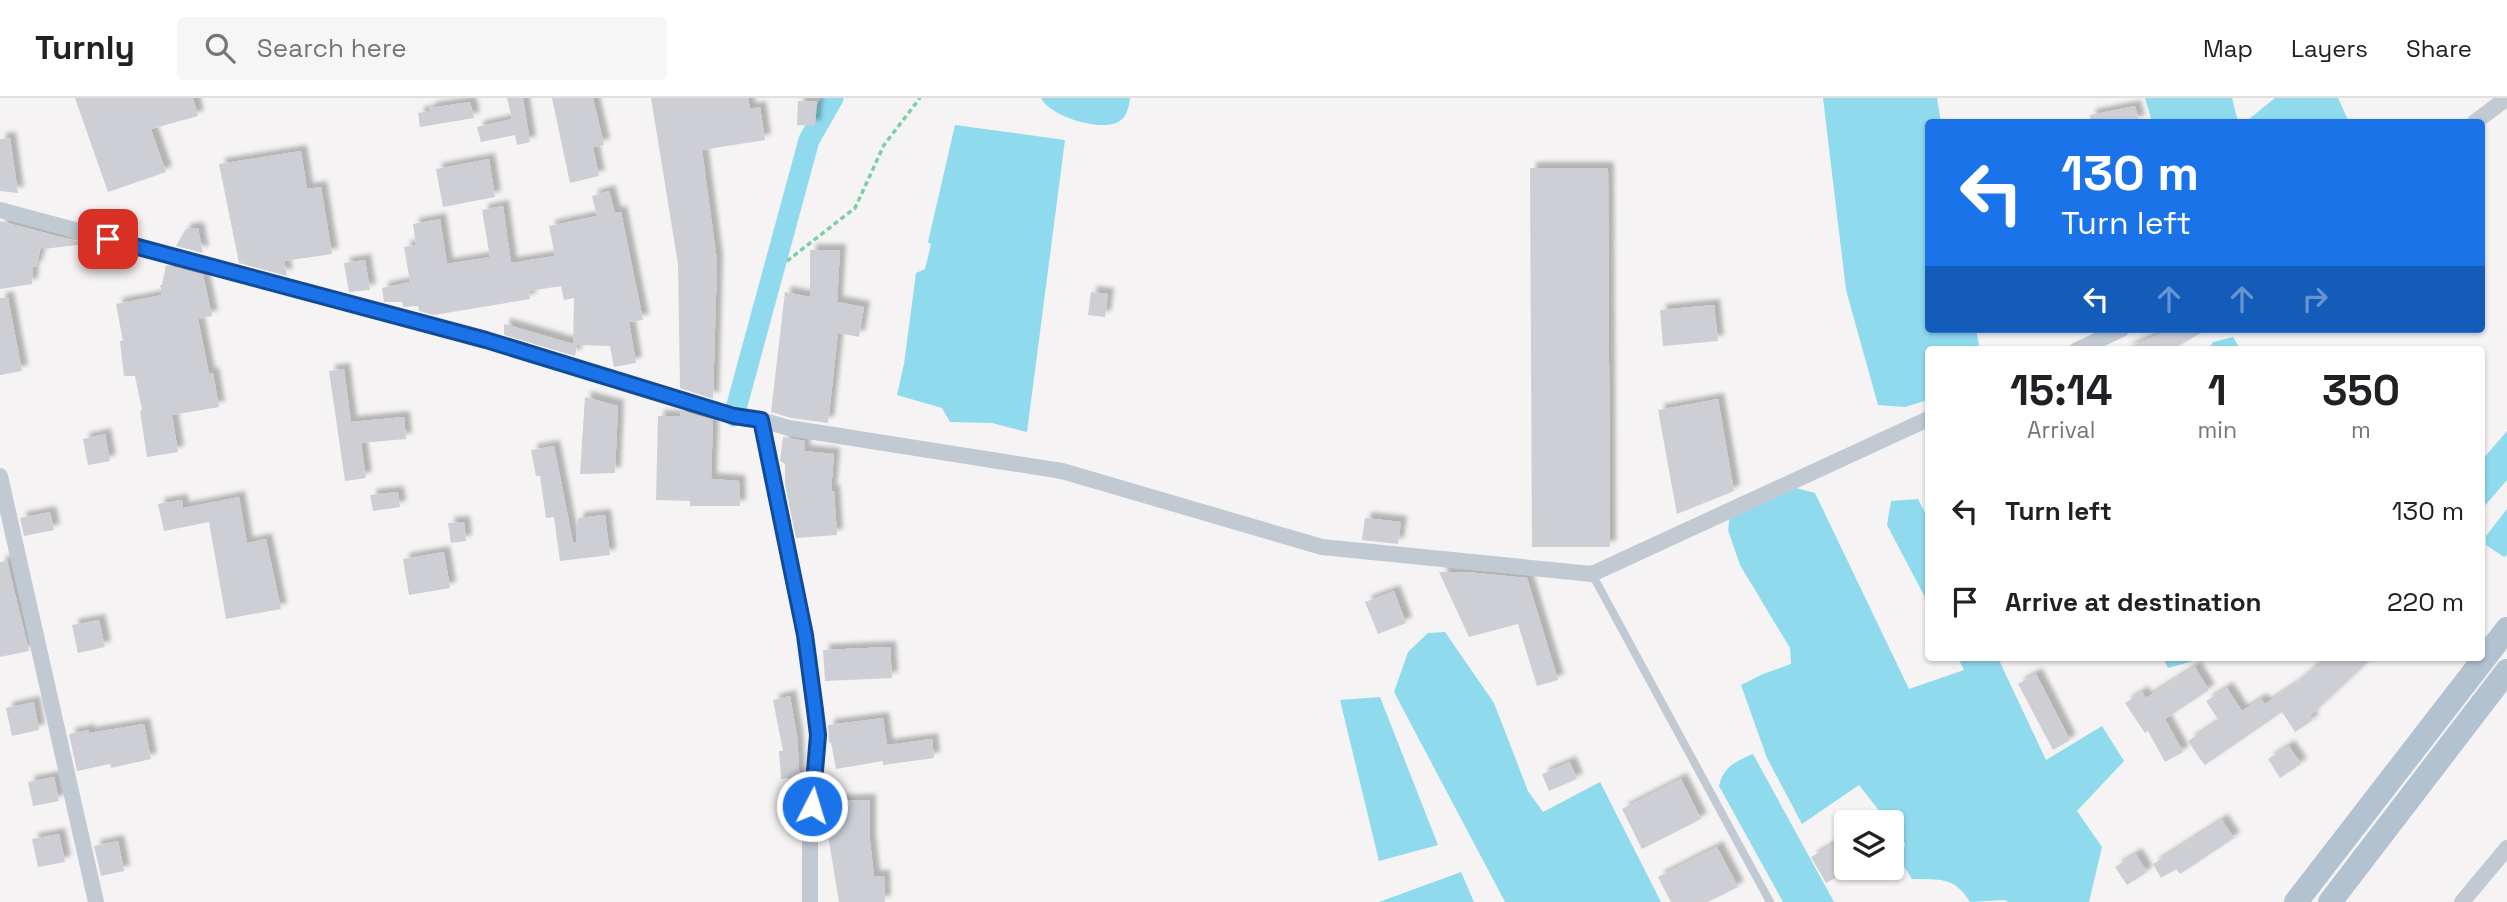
<!DOCTYPE html>
<html lang="en">
<head>
<meta charset="utf-8">
<style>
	body { margin:0; font-family:"Space Grotesk",sans-serif; background:#f6f6f6; color:#202124; height:100vh; display:flex; flex-direction:column; font-size:26px; white-space:nowrap }
	* { box-sizing:border-box; margin:0 }
	p { font-size:23px; color:#757577 }
	.icon { flex:none; width:38px; height:38px; fill:none; stroke:currentColor; stroke-width:2; stroke-linecap:round; stroke-linejoin:round }
	.map { position:relative; flex:1; overflow:hidden }
	.panel { position:absolute; left:1925px; top:248px; width:560px; height:315px; display:flex; flex-direction:column; background:#fff; border-radius:7px; box-shadow:0 2px 5px #0004 }
	.panel>* { flex:none }
	.guide { position:absolute; left:1925px; top:21px; width:560px; height:214px; border-radius:7px; box-shadow:0 2px 5px #0004; background:#1a73e8; color:#fff; overflow:hidden }
	.fabs { position:absolute; left:1834px; top:712px; display:grid; gap:14px }
	.fabs a { display:grid; place-items:center; width:70px; height:70px; border-radius:7px; background:#fff; box-shadow:0 2px 5px #0004; font-size:35px }
	.pin { position:absolute; display:grid; place-items:center; width:60px; height:60px; color:#fff; margin:-30px; border-radius:14px; box-shadow:0 4px 10px #0006 }
	.me { position:absolute; width:77px; margin:-38px; rotate:5deg; stroke-linejoin:round; filter:drop-shadow(0 0 5px #0008) }
	.turn { display:flex; align-items:center; gap:24px; height:147px; padding:0 21px; font-size:32px }
	.turn .icon { width:91px; height:91px; stroke-width:2.5 }
	.turn b { display:block; font-size:49px; line-height:60px }
	.lanes { display:flex; align-items:center; height:66px; padding:0 21px; background:#0003; justify-content:center; gap:35px; direction:ltr }
	.lanes .off { opacity:.35 }
	.eta { display:flex; justify-content:space-evenly; align-items:center; height:119px; text-align:center }
	.eta b { font-size:42px; font-weight:700; line-height:49px }
	ul { padding:0; list-style:none }
	li { display:flex; align-items:center; gap:21px; height:91px; padding:0 21px }
	li div { flex:1 }
	li b { display:block; font-size:26px }
	li em { font-style:normal }
	header { display:flex; align-items:center; gap:42px; box-sizing:border-box; height:98px; padding:0 35px; background:#fff; border-bottom:2px solid #e0e0e0 }
	header strong { font-size:33px }
	nav { display:flex; gap:38px; margin-inline-start:auto; font-size:24px }
	.search { width:490px; height:63px; background:#f6f6f6; display:flex; align-items:center; gap:18px; box-sizing:border-box; padding:0 24px; border-radius:7px; color:#757577; font-size:26px }
	.map>svg:first-child { display:block }
	.water { fill:#90daee }
	.lines { fill:none; stroke-linecap:round; stroke-linejoin:round }
	.canal { stroke:#90daee; stroke-width:21 }
	.building { fill:#cdcfd5; filter:url(#shadow) }
	.path { stroke:#7ad0a6; stroke-width:3.5; stroke-dasharray:5 3.5; stroke-linecap:butt }
	.lane { stroke:#c1cad2; stroke-width:8 }
	.street { stroke:#c1cad2; stroke-width:16 }
	.primary { stroke:#b3c2d1; stroke-width:24 }
	.route-casing { stroke:#114b97; stroke-width:18 }
	.route { stroke:#1a73e8; stroke-width:12 }
</style>
</head>
<body>
<header>
<strong>Turnly</strong>
<div class="search"><svg class="icon" aria-label="search" viewBox="0 0 24 24"><circle cx="10" cy="10" r="6"/><path d="M15 15l6 6"/></svg>Search here</div>
<nav><a>Map</a><a>Layers</a><a>Share</a></nav>
</header>
<div class="map">
<svg width="2507" height="804" viewBox="0 0 2507 804">
	<defs>
		<filter id="shadow"><feDropShadow dx="6" dy="-6" stdDeviation="2" flood-color="#0004"/></filter>
	</defs>
	<rect width="100%" height="100%" fill="#f5f3f3"/>
	<!-- water -->
	<g class="water">
		<path d="M1041 0H1130C1129 9 1127 19 1118 24 1100 34 1049 18 1041 0Z"/>
		<path d="M1823 0H1937L1941 24H1928V231H1976L1980 252H1928V302L1905 309 1878 307 1846 192Z"/>
		<path d="M2145 0H2232L2238 24H2152Z"/>
		<path d="M2275 0H2338L2349 24H2250L2249 21Z"/>
		<path d="M955 27 1065 42 1027 334 992 325 950 324 942 310 897 297 904 266 916 175 925 171 931 146 928 144Z"/>
		<path d="M2233 239 2241 252H2208L2213 244Z"/>
		<path d="M2507 333V382L2482 411V362Z"/>
		<path d="M1796 390 1815 395 1909 591 1964 572 1958 560H1998L2046 662 2102 628 2124 663 2077 713 2102 749 2089 804H2008L2005 802 1970 804C1954 778 1940 782 1912 781L1901 764 1905 746 1892 729V724H1888L1859 687 1802 726 1767 660 1741 587 1763 576 1791 566 1790 550 1740 467 1728 432 1730 417Z"/>
		<path d="M1918 401 1928 421V505L1887 427 1891 403Z"/>
		<path d="M2507 411V457L2504 459 2486 447V438Z"/>
		<path d="M1445 534 1494 605 1528 693 1543 714 1600 684 1661 804H1505L1394 594 1408 554 1428 535Z"/>
		<path d="M2163 560H2204L2168 570Z"/>
		<path d="M1380 599 1438 747 1379 763 1340 602Z"/>
		<path d="M1753 656 1834 804H1783L1719 688C1723 669 1736 663 1753 656Z"/>
		<path d="M1461 774 1474 804H1379Z"/>
	</g>
	<g class="lines">
		<!-- canal -->
		<path class="canal" d="M734 318 809 42 833 0"/>
	</g>
	<!-- building -->
	<g class="building">
		<path d="M75 0H193L198 18 151 31 166 74 108 94Z"/>
		<path d="M507 0H523L530 44 517 47 515 37 481 44 477 29 512 21Z"/>
		<path d="M552 0H593L604 47 593 49 599 78 570 85Z"/>
		<path d="M651 0H748L750 11 760 9 765 42 702 52 717 163 713 301 680 290 678 166Z"/>
		<path d="M798 3 817 4 815 28 797 27Z"/>
		<path d="M470 4 474 20 420 29 418 15 429 13V10Z"/>
		<path d="M2135 8 2139 24H2090V17Z"/>
		<path d="M10 40 18 95 0 93V41Z"/>
		<path d="M301 53 307 91 321 89 332 156 284 163 287 178 239 165 219 66Z"/>
		<path d="M489 61 495 99 443 109 436 71Z"/>
		<path d="M1530 70H1608L1610 449H1532Z"/>
		<path d="M609 93 615 115 621 114 643 222 629 224 636 265 614 269 610 248 577 247 575 258 504 237V226L573 246 574 200 564 202 561 188 529 193 530 201 434 217 419 213 418 208 403 209 402 204H384L382 190 410 184 404 149 416 147 413 126 440 121 447 166 490 159 482 112 503 108 511 165 555 158 549 128 597 118 592 98Z"/>
		<path d="M0 123 87 146 43 151 42 145 36 169H33L32 186 0 191Z"/>
		<path d="M198 130 203 155 176 148 186 131Z"/>
		<path d="M810 152H840L837 204 864 209 859 239 838 235 828 325 791 320 771 314 785 194 810 199Z"/>
		<path d="M365 162 370 192 349 194 344 165Z"/>
		<path d="M166 167 203 177 212 218 198 221 209 276 213 275 219 309 172 317 178 354 147 359 140 313 142 312 135 278H124L120 243H123L116 206 162 197 160 187H162Z"/>
		<path d="M1091 194 1108 196 1105 219 1088 217Z"/>
		<path d="M0 200H8L22 273 0 277Z"/>
		<path d="M1714 207 1718 243 1663 248 1660 212Z"/>
		<path d="M2171 231H2207L2172 252H2123Z"/>
		<path d="M344 271 351 324 404 319 406 341 361 345 366 380 345 383 329 273Z"/>
		<path d="M585 299 618 308 615 375 580 376Z"/>
		<path d="M1718 301 1734 393 1677 416 1658 312Z"/>
		<path d="M680 313 713 322 711 381 739 383 740 408H690V403L656 402 658 318 681 319Z"/>
		<path d="M105 336 110 363 88 367 83 341Z"/>
		<path d="M783 339 805 343 804 353 834 356 831 393H834L837 437 796 440 785 386V366L780 363Z"/>
		<path d="M554 348 573 444H576L578 420 605 417 610 457 560 463 554 419 546 420 540 378H536L531 352Z"/>
		<path d="M398 394 400 409 373 413 370 397Z"/>
		<path d="M239 399 247 445 266 441 281 511 226 521 209 424 164 433 158 406 182 402 183 410Z"/>
		<path d="M50 414 54 432 24 438 20 420Z"/>
		<path d="M1365 420 1401 424 1398 446 1362 442Z"/>
		<path d="M464 424 466 443 451 445 448 425Z"/>
		<path d="M444 454 450 490 409 497 403 461Z"/>
		<path d="M7 463 29 553 0 559V464Z"/>
		<path d="M1439 474H1466L1527 480 1558 582 1537 588 1518 526 1469 539Z"/>
		<path d="M1394 493 1406 525 1378 536 1365 504Z"/>
		<path d="M99 522 105 549 78 555 72 527Z"/>
		<path d="M890 549 892 580 825 583 823 552Z"/>
		<path d="M2325 560H2372L2310 618 2313 622 2295 634 2282 614 2205 667 2200 661 2188 643 2219 623 2206 603 2227 590 2242 613 2261 601 2265 606 2294 587Z"/>
		<path d="M2195 569 2209 592 2165 621 2183 654 2165 664 2148 633 2145 635 2125 605 2142 594 2146 600Z"/>
		<path d="M2036 576 2070 642 2053 652 2018 586Z"/>
		<path d="M790 598 797 638 800 687 789 689 788 680 781 681 779 653H783L773 602Z"/>
		<path d="M34 604 39 632 12 638 6 610Z"/>
		<path d="M883 620 887 647 932 641 934 660 883 667V663L836 671 831 644 829 645 828 627Z"/>
		<path d="M144 626 151 661 111 670 110 666 77 673 69 636 89 632V635Z"/>
		<path d="M2289 648 2301 666 2280 680 2268 661Z"/>
		<path d="M1570 664 1577 681 1549 693 1542 676Z"/>
		<path d="M54 679 59 703 33 708 28 684Z"/>
		<path d="M1681 681 1701 721 1642 751 1622 711Z"/>
		<path d="M870 702V743L874 778H884L885 804H839L827 731V703Z"/>
		<path d="M2222 722 2234 740 2180 776 2176 771 2161 780 2153 766Z"/>
		<path d="M59 736 65 764 38 769 32 741Z"/>
		<path d="M1846 739V770L1849 772 1826 785 1811 759Z"/>
		<path d="M118 743 124 773 101 778 94 748Z"/>
		<path d="M1717 749 1738 789 1708 804H1671L1658 779Z"/>
		<path d="M2136 756 2147 774 2127 787 2115 769Z"/>
	</g>
	<g class="lines">
		<!-- path -->
		<path class="path" d="M787 163 855 110 884 47 920 0"/>
		<!-- lane -->
		<path class="lane" d="M1592 476 1770 804"/>
		<!-- street -->
		<g class="street">
			<path d="M2475 24 2507 0"/>
			<path d="M0 112 486 242 734 318 761 322 789 330 1062 373 1322 449 1592 476 1928 321"/>
			<path d="M2077 252 2122 231"/>
			<path d="M761 322 805 537 819 637 810 732V804"/>
			<path d="M0 378 96 804"/>
			<path d="M2462 804 2507 750"/>
		</g>
		<!-- primary -->
		<g class="primary">
			<path d="M2296 804 2507 531"/>
			<path d="M2330 804 2507 573"/>
		</g>
	</g>
	<g class="lines">
		<defs>
			<path id="route" d="M108 141 486 242 734 318 761 322 805 537 815 612 818 637 812 708"/>
		</defs>
		<!-- route casing -->
		<use href="#route" class="route-casing"/>
		<!-- route -->
		<use href="#route" class="route"/>
	</g>
</svg>
<div class="fabs">
<a><svg class="icon" aria-label="layers" viewBox="0 0 24 24"><path d="M12 4l9 5-9 5-9-5zM3 14l9 5 9-5"/></svg></a>
</div>
<div class="pin" style="left:108px;top:141px;background:#d93025"><svg class="icon" aria-label="arrive" viewBox="0 0 24 24"><path d="M6 21V4h12l-3 4 3 4H6"/></svg></div>
<svg class="me" style="left:812px;top:708px" viewBox="-20 -20 40 40"><circle r="17" fill="#1a73e8" stroke="#fff" stroke-width="3"/><path d="M0-11L8 9 0 5-8 9z" fill="#fff"/></svg>
<div class="guide">
<div class="turn"><svg class="icon" aria-label="left" viewBox="0 0 24 24"><path d="M17 20v-9H6M10 6l-5 5 5 5"/></svg><div><b>130 m</b>Turn left</div></div>
<div class="lanes"><svg class="icon" aria-label="left" viewBox="0 0 24 24"><path d="M17 20v-9H6M10 6l-5 5 5 5"/></svg><svg class="icon off" aria-label="ahead" viewBox="0 0 24 24"><path d="M12 20V5M6 11l6-6 6 6"/></svg><svg class="icon off" aria-label="ahead" viewBox="0 0 24 24"><path d="M12 20V5M6 11l6-6 6 6"/></svg><svg class="icon off" aria-label="right" viewBox="0 0 24 24"><path d="M7 20v-9h11M14 6l5 5-5 5"/></svg></div>
</div>
<section class="panel">
<div class="eta">
<div><b>15:14</b><p>Arrival</p></div>
<div><b>1</b><p>min</p></div>
<div><b>350</b><p>m</p></div>
</div>
<ul>
<li><svg class="icon" aria-label="left" viewBox="0 0 24 24"><path d="M17 20v-9H6M10 6l-5 5 5 5"/></svg><div><b>Turn left</b></div><em>130 m</em></li>
<li><svg class="icon" aria-label="arrive" viewBox="0 0 24 24"><path d="M6 21V4h12l-3 4 3 4H6"/></svg><div><b>Arrive at destination</b></div><em>220 m</em></li>
</ul>
</section>
</div>
</body>
</html>
